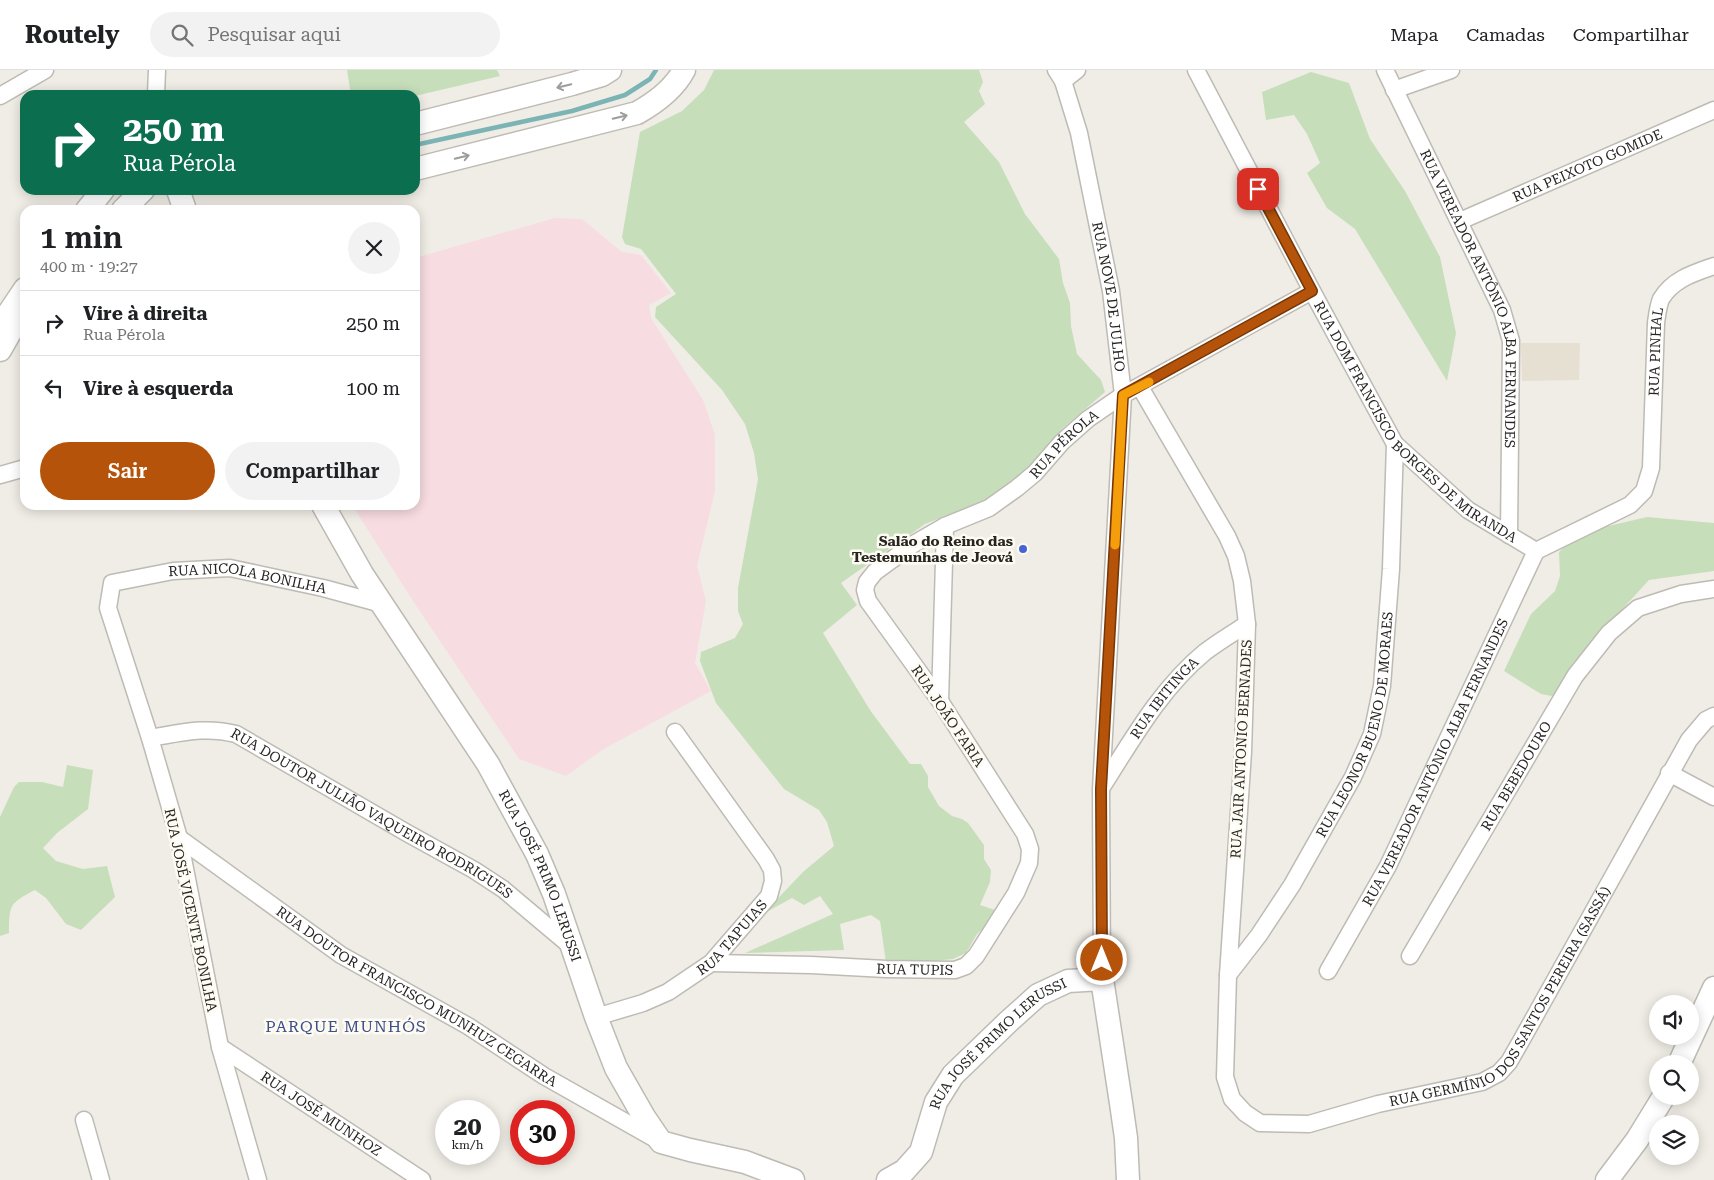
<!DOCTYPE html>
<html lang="pt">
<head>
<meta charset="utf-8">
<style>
	body { margin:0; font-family:"Roboto Serif",serif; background:#f2f2f2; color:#202124; height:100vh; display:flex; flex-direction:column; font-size:19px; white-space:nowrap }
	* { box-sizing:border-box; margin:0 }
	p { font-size:16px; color:#757577 }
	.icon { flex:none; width:28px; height:28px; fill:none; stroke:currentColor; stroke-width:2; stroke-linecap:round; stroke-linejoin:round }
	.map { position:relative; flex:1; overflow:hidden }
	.sheet { position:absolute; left:20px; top:135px; width:400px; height:305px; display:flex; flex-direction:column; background:#fff; border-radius:15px; box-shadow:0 2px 12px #0003 }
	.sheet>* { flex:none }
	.hud { position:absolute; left:20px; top:20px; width:400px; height:105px; border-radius:15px; box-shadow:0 2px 12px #0003; background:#0b6e4f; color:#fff; overflow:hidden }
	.fabs { position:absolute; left:1649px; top:925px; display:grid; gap:10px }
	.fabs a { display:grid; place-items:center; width:50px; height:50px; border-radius:50%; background:#fff; box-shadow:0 2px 12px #0003; font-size:25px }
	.speed { position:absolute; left:435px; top:1030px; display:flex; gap:10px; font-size:25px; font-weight:700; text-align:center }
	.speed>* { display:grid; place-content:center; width:65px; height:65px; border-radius:50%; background:#fff; box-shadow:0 2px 12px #0003; line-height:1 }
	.speed small { font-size:12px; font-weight:400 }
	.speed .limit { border:8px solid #d22; background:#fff; color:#111 }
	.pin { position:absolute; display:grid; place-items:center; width:42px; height:42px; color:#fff; margin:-21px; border-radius:10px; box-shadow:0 2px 8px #0006 }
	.me { position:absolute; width:55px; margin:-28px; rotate:0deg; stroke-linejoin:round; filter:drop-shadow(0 0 4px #0008) }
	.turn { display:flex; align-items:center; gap:18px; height:105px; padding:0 20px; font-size:22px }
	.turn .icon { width:65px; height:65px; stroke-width:2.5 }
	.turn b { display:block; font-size:35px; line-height:42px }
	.round { display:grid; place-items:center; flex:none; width:52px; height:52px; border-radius:26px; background:#f2f2f2 }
	.summary { display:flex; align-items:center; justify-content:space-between; height:85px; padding:0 20px }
	h1 { font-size:30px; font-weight:600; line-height:38px }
	.button { display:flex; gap:10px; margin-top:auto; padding:10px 20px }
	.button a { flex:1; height:58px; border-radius:30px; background:#b45309; color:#fff; font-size:20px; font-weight:600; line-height:58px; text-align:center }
	.button a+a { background:#f2f2f2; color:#202124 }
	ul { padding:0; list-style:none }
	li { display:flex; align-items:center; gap:15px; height:65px; padding:0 20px; border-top:1px solid #e0e0e0 }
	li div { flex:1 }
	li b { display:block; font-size:19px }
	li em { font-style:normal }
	header { display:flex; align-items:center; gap:30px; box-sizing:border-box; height:70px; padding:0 25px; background:#fff; border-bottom:1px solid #e0e0e0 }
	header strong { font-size:24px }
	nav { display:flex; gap:28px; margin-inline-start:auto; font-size:18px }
	.search { width:350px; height:45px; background:#f2f2f2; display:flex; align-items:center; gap:12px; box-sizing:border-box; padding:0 18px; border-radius:28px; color:#757577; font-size:19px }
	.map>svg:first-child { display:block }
	.industrial { fill:#f7dce1 }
	.built { fill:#e6e0d2 }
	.green { fill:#c7debb }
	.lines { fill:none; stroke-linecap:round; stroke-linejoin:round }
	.stream { stroke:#7cb4b5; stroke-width:4.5 }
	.street-casing { stroke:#bebbb4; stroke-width:19 }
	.secondary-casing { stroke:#bebbb4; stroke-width:25 }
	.street { stroke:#fff; stroke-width:16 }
	.secondary { stroke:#fff; stroke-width:22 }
	.oneway { stroke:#9d9d9c }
	.route-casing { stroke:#753606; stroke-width:12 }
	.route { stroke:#b45309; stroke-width:9 }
	.slow { stroke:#f59e0b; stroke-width:9 }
	.poi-dot { fill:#4764d7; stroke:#fefbf3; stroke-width:2 }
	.labels { text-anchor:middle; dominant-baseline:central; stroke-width:5; stroke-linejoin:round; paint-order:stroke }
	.street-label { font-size:14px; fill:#262522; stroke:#fefbf3 }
	.poi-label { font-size:14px; font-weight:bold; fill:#262522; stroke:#fefbf3; text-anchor:end }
	.quarter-label { font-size:16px; letter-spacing:1px; fill:#3c4f8a; stroke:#fefbf3 }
</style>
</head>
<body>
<header>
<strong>Routely</strong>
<div class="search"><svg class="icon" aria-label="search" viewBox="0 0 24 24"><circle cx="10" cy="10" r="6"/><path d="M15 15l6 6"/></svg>Pesquisar aqui</div>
<nav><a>Mapa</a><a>Camadas</a><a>Compartilhar</a></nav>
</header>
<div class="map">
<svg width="1714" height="1110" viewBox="0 0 1714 1110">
	<rect width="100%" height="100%" fill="#f0ede6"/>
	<!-- industrial -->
	<path class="industrial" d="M555 148 582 149 622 182 641 185 671 223 649 235 651 248 703 330 715 365V421L697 496 706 531 695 593 711 621 602 680 566 706 519 689 413 531 352 435H415V188Z"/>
	<!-- built -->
	<path class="built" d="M1521 273H1580L1579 310 1522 311Z"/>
	<!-- green -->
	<g class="green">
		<path d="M347 0H497L500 6 415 26 351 25Z"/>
		<path d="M714 0H979L983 12 979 21 985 34 964 52 999 92 1025 144 1059 189 1063 213 1070 233 1071 256 1077 284 1101 310 1105 322 1062 359 1037 396 986 430 925 454 841 513 857 535 823 563 870 640 910 694H921L928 706V717L939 736 952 746 962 749 968 753 984 775V789L991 800 990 812 980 835 995 840 986 856 977 864 966 883 953 889 914 893 886 892 880 851 871 845 840 854 844 880 745 883 833 844 820 826 804 835 792 828 763 844 803 802 834 776 827 752 819 740 784 719 716 633 700 591 701 582 735 568 743 554 738 541V518L758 409 754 383 745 354 722 320 655 247 656 237 676 224 641 179 625 174 622 167 640 62 682 41 704 20Z"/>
		<path d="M1311 2 1349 13 1370 69 1405 121 1440 187 1456 263 1447 311 1355 159 1327 138 1307 103 1320 93 1307 64 1294 45 1266 50 1262 22Z"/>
		<path d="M1647 447 1714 453V501L1649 510 1573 593 1557 627 1541 624 1504 601 1531 544 1555 521 1560 506 1559 482 1579 463Z"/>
		<path d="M67 695 93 700 88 739 57 763 43 778 56 791 83 799 107 796 115 827 81 860 66 854 46 828 35 820C10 833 9 834 9 863L0 866V747L14 717 19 712H42L63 717Z"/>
	</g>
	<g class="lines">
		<!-- stream -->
		<path class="stream" d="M415 75 572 41 625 25 650 9 656 0"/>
		<defs>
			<g id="street">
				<path id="s1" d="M1056 0 1063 11 1079 63 1111 221 1123 325 1101 719 1102 909"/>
				<path id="s2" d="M1196 0 1312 221 1395 374 1468 440 1536 481"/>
				<path id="s3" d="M1385 0 1502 240 1511 271 1509 465"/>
				<path d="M1063 11 1077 0"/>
				<path d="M1394 20 1451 0"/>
				<path d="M156 25 157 0"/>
				<path d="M0 26 45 0"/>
				<path id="s4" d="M1460 151 1714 40"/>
				<path id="s5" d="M1140 317 1227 466 1236 486 1242 511 1247 554 1243 682 1228 905 1225 1007 1232 1029 1245 1043 1260 1053 1309 1054 1378 1034 1482 1012 1499 1003 1509 992 1521 971 1689 670 1706 650 1714 646"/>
				<path d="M0 405 25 398"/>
				<path id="s6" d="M1536 481 1630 435 1644 421 1651 398 1656 253C1657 246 1658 236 1661 229 1673 209 1694 203 1714 196"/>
				<path d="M940 631 945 456"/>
				<path id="s7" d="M150 668C181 663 205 656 236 664L407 763 474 800 503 819 573 878"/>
				<path d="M1669 703 1714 727"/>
				<path id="s8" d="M1102 717C1132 670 1161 618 1205 582 1218 572 1233 563 1247 554"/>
				<path id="s9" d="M179 768 341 885 468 956 544 1006 659 1071"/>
				<path id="s10" d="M1410 886 1575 606 1609 563 1638 538 1681 524 1714 519"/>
				<path id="s11" d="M711 893 811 895 886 899 955 900 966 896 976 886 1016 823 1029 793 1030 779 1025 764 940 631 868 531 865 520 867 512 875 502 912 475 945 456 989 438 1017 418 1035 403 1062 372 1088 349 1123 325 1312 221"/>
				<path id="s12" d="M1328 901 1388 796 1536 481"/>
				<path id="s13" d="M1228 905 1259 865 1292 815 1353 707 1372 664 1382 616 1391 499 1395 374"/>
				<path id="s14" d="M596 947 643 933 668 922 711 893 769 826 773 811 772 800 766 789 675 662"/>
				<path id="s15" d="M220 977 422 1110"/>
				<path d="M84 1050 101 1110"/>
				<path id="s16" d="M258 1110 220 977 179 768 150 668 108 538 112 513 173 501 230 498 323 518 382 534"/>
			</g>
			<g id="secondary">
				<path d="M415 54 572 14 602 5 610 0"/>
				<path d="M415 99 637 43C655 33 674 19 684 0"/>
				<path d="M178 120 185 140"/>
				<path d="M87 140 103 120"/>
				<path d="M123 140 143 120"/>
				<path d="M0 256 25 219"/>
				<path d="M0 280 12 259 23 246"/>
				<path id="s17" d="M323 435 362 504 488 694 537 784 554 824 596 947 616 998 644 1047 661 1072 690 1080 745 1092 793 1110"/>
				<path d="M1679 994 1714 918"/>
				<path id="s18" d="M888 1110 904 1101 921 1082 936 1032 953 1005 1009 951 1038 925 1068 911 1102 909 1121 1033 1126 1068 1128 1110"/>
				<path d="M1607 1110 1637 1070 1664 1026"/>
			</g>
		</defs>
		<!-- street casing -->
		<use href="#street" class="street-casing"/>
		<!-- secondary casing -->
		<use href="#secondary" class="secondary-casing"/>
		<!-- street -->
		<use href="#street" class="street"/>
		<!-- secondary -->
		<use href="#secondary" class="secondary"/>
	</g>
	<!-- one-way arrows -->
	<defs><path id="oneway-shaft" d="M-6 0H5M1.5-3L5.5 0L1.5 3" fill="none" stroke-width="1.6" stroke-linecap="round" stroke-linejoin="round" transform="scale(1.25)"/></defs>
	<g class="oneway">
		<use href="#oneway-shaft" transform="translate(564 16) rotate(166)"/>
		<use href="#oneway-shaft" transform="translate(620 47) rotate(-14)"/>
		<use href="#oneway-shaft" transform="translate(462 87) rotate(-14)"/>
	</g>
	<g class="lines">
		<defs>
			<path id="route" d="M1102 890 1101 719 1123 325 1312 221 1258 119"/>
		</defs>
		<!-- route casing -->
		<use href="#route" class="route-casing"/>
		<!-- route -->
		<use href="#route" class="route"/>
		<!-- slow -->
		<path class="slow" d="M1115 475 1123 325 1149 312"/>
	</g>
	<!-- markers -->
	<circle class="poi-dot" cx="1023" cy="479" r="5"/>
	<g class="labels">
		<!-- street labels -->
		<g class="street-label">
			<text stroke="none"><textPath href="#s4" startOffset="139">RUA PEIXOTO GOMIDE</textPath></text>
			<text stroke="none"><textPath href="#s1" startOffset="234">RUA NOVE DE JULHO</textPath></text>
			<text stroke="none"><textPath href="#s3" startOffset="248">RUA VEREADOR ANTÔNIO ALBA FERNANDES</textPath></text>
			<text stroke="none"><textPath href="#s6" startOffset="265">RUA PINHAL</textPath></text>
			<text stroke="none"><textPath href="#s2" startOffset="420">RUA DOM FRANCISCO BORGES DE MIRANDA</textPath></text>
			<text stroke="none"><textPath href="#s11" startOffset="951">RUA PÉROLA</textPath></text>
			<text stroke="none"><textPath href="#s16" startOffset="755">RUA NICOLA BONILHA</textPath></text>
			<text stroke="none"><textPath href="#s8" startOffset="109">RUA IBITINGA</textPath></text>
			<text transform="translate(948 646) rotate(56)">RUA JOÃO FARIA</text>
			<text stroke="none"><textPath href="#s13" startOffset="286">RUA LEONOR BUENO DE MORAES</textPath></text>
			<text transform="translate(1241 679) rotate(-87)">RUA JAIR ANTONIO BERNADES</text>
			<text stroke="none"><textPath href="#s12" startOffset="235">RUA VEREADOR ANTÔNIO ALBA FERNANDES</textPath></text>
			<text stroke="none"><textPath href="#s10" startOffset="209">RUA BEBEDOURO</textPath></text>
			<text stroke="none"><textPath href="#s7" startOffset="244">RUA DOUTOR JULIÃO VAQUEIRO RODRIGUES</textPath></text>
			<text stroke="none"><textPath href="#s17" startOffset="431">RUA JOSÉ PRIMO LERUSSI</textPath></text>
			<text transform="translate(191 840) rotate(78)">RUA JOSÉ VICENTE BONILHA</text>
			<text stroke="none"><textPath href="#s14" startOffset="161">RUA TAPUIAS</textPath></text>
			<text stroke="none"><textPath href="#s11" startOffset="204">RUA TUPIS</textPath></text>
			<text stroke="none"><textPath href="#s5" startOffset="1074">RUA GERMÍNIO DOS SANTOS PEREIRA (SASSÁ)</textPath></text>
			<text stroke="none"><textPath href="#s9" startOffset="286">RUA DOUTOR FRANCISCO MUNHUZ CEGARRA</textPath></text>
			<text stroke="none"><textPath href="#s18" startOffset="182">RUA JOSÉ PRIMO LERUSSI</textPath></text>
			<text stroke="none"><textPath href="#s15" startOffset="121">RUA JOSÉ MUNHOZ</textPath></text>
		</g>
		<!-- poi labels -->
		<g class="poi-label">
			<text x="1013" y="471">Salão do Reino das<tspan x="1013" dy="16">Testemunhas de Jeová</tspan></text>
		</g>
		<!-- quarter labels -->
		<g class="quarter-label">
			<text x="346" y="956">PARQUE MUNHÓS</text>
		</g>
	</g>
</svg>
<div class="fabs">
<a><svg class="icon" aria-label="sound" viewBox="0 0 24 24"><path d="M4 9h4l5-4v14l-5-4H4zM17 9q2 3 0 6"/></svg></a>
<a><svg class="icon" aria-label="search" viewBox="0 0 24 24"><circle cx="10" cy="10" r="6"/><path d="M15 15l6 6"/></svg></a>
<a><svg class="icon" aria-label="layers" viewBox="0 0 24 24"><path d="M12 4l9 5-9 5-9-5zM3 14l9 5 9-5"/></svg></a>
</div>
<div class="speed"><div>20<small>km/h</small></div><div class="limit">30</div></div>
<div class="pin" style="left:1258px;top:119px;background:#d93025"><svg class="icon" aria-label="arrive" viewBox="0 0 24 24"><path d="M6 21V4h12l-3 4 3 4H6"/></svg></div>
<svg class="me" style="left:1102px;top:890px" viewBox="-20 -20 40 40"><circle r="17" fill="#b45309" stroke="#fff" stroke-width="3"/><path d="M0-11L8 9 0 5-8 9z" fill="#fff"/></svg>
<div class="hud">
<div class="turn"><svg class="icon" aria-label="right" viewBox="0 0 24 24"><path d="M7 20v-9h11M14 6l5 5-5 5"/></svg><div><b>250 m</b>Rua Pérola</div></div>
</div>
<section class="sheet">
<div class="summary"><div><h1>1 min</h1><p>400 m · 19:27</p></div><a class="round"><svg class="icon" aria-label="close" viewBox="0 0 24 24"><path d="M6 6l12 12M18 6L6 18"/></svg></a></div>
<ul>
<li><svg class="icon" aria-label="right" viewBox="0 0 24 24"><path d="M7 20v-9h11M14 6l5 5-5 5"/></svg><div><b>Vire à direita</b><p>Rua Pérola</p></div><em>250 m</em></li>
<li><svg class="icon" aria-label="left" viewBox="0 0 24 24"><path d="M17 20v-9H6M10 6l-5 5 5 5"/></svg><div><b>Vire à esquerda</b></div><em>100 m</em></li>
</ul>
<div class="button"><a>Sair</a><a>Compartilhar</a></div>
</section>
</div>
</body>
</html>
